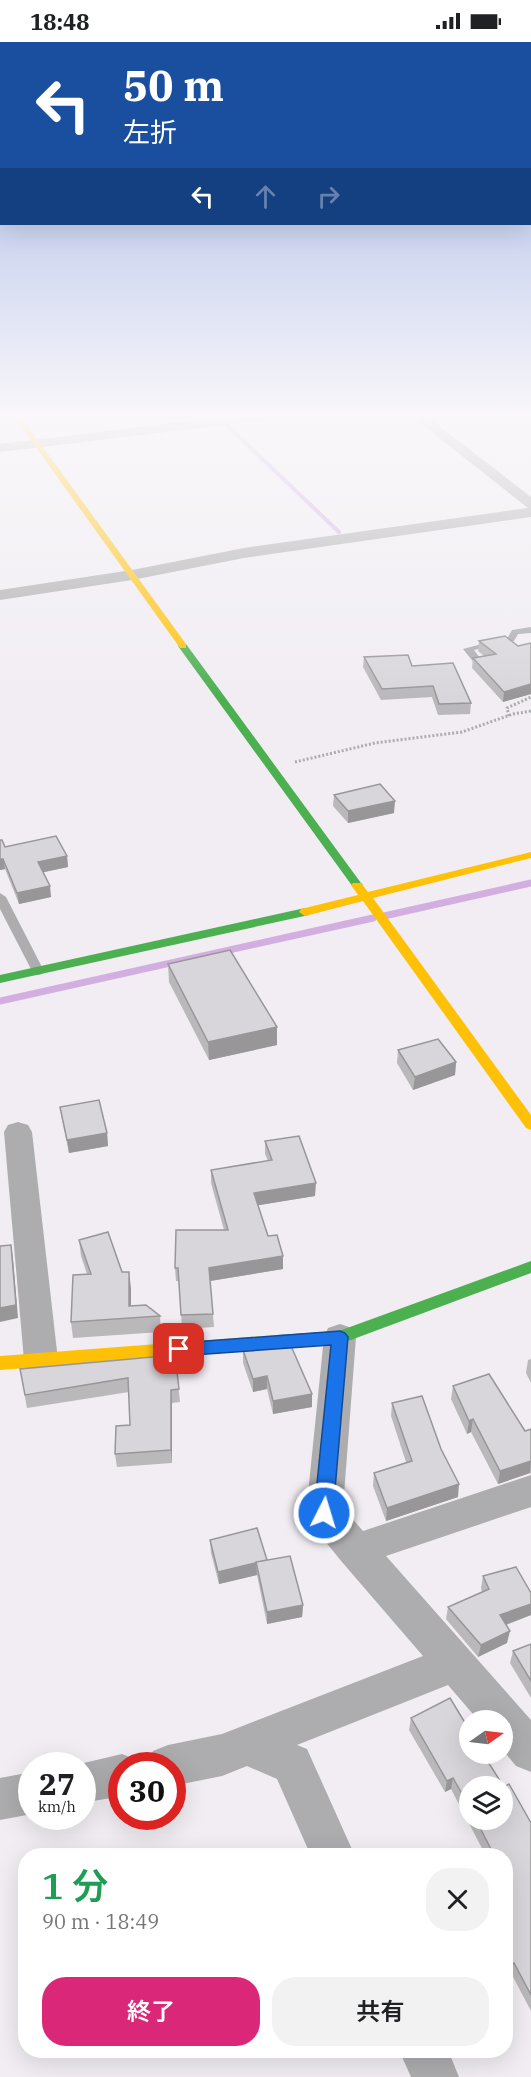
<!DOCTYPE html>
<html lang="ja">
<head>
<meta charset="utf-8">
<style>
	body { margin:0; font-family:"IBM Plex Serif","Noto Sans JP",serif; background:#f2f2f2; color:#202124; height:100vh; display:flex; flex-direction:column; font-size:22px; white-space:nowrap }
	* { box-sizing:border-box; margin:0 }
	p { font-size:20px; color:#757577 }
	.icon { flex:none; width:33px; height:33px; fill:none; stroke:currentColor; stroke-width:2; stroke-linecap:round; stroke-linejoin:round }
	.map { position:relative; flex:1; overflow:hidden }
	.drawer { position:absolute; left:18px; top:1806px; width:495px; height:210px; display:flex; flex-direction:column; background:#fff; border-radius:24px; box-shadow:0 6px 24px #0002 }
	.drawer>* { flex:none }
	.hud { position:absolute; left:0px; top:0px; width:531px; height:183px; box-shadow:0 6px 24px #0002; background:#1a4fa0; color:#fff; overflow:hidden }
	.needle { width:39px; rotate:76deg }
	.tools { position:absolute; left:459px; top:1668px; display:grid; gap:12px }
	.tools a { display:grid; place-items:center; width:54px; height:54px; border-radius:50%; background:#fff; box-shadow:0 6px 24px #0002; font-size:30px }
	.speed { position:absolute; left:18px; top:1710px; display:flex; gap:12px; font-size:30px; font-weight:700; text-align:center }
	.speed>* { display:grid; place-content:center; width:78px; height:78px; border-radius:50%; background:#fff; box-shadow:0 6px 24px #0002; line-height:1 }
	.speed small { font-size:15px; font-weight:400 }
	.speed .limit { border:9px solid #d22; background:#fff; color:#111 }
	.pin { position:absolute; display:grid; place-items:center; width:51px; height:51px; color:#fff; margin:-26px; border-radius:12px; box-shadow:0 3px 9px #0006 }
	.me { position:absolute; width:66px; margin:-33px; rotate:5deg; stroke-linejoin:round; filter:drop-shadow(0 0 4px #0008) }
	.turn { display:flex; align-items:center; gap:21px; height:126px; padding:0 24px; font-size:27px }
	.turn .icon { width:78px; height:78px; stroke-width:2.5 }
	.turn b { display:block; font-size:42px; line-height:51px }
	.lanes { display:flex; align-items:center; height:57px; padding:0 24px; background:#0003; justify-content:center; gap:30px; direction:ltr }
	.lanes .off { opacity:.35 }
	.round { display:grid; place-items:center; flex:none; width:63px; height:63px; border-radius:24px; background:#f2f2f2 }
	.overview { display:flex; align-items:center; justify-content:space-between; height:102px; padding:0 24px }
	h1 { font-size:36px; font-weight:600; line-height:45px; color:#1e9e55 }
	.primary-button { display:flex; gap:12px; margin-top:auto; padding:12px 24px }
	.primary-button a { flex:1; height:69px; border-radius:24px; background:#db2777; color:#fff; font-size:24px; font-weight:600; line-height:69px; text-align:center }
	.primary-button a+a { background:#f2f2f2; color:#202124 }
	.status { display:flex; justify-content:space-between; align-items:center; height:42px; padding:0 30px; background:#fff; direction:ltr }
	.status svg { height:16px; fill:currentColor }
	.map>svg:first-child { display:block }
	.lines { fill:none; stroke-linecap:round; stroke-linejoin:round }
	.stream-far1 { stroke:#d2afe0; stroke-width:4 }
	.stream { stroke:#d2afe0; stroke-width:7 }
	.path { stroke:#adacad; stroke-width:3; stroke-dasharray:2 2; stroke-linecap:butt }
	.lane { fill:#adacae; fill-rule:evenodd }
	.street { fill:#adacae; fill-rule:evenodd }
	.fast { fill:#4caf50; fill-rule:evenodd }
	.slow { fill:#ffc107; fill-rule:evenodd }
	.wall { fill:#bbb8bc; fill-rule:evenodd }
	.shaded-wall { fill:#989699 }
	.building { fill:#d9d6db; stroke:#989699; stroke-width:1.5 }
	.route { fill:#1a73e8; stroke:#114b97; stroke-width:1.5 }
</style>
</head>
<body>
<div class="status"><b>18:48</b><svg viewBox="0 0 49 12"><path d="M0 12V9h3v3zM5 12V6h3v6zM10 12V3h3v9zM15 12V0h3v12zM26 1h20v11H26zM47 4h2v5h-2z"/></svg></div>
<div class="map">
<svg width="531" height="2035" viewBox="0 0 531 2035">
	<rect width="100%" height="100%" fill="#f1edf3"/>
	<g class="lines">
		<!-- stream-far1 -->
		<path class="stream-far1" d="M215 372 339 490"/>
		<!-- stream -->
		<g class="stream">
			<path d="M384 874 531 841"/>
			<path d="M0 959 373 876"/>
		</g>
		<!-- path -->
		<g class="path">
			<path d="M509 674 507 666 531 655"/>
			<path d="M295 720 375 701 462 690 513 672 531 669"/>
		</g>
		<!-- lane -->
		<g class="lane">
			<path d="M531 585V591L518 592 514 599 474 608 483 620 481 622H475L463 607 508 595 512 588Z"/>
			<path d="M0 851 6 855 44 929 42 932 38 933 32 929 0 867Z"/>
		</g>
		<!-- street -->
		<g class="street">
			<path d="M246 372H289L283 376 0 410V402Z"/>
			<path d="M409 372H424L531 455V475L244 516 132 538 0 558V548L132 528 244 506 528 466Z"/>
			<path d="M18 1080 28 1083 32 1090 58 1318 53 1328 41 1331 29 1328 24 1318 4 1090 8 1083Z"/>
			<path d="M340 1282 352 1286 356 1295 343 1466 363 1489 531 1433V1465L386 1514 531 1678V1730L516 1724 502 1707V1678H478L448 1643 297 1703 307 1707 355 1814H311L277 1737 247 1724 222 1734 172 1744V1724H147L153 1709 168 1703 222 1692 423 1614 342 1520 311 1482 306 1471 324 1295 328 1286Z"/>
			<path d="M122 1712 137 1718 139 1724H122V1754L82 1761V1724H71Z"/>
			<path d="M32 1730V1772L0 1778V1736Z"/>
			<path d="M399 2008H448L459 2035H411Z"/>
		</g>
		<!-- fast -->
		<g class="fast">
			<path d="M183 601 186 602 361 841 363 843 361 845H353L178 604Z"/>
			<path d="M305 866 309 867 311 870 309 873 0 941V933Z"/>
			<path d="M531 1219V1231L340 1302 277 1307 271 1305 269 1300 271 1295 277 1293 339 1289Z"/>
		</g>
		<!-- slow -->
		<g class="slow">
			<path d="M12 372H19L186 602V606H180Z"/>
			<path d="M531 810V816L373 856 531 1073V1088L526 1086 363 859 305 874 299 870 301 867 358 853 351 843 353 841H361L368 850Z"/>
			<path d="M277 1293 283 1295 285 1300 283 1305 277 1307 0 1328V1314Z"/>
		</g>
	</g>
	<!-- wall -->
	<g class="wall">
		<path d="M479 599 518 604 531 601V652L503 660 472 626 473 616 484 614 478 609Z"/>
		<path d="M364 615 412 624 471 661 470 672 438 673 432 655 381 658 363 625Z"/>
		<path d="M334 753 394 771 348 781 333 764Z"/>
		<path d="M0 798 5 805 67 814 68 825 43 830 51 855 19 862 5 827 0 828Z"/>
		<path d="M168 922 277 985V1003L209 1018 169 940Z"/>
		<path d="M398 1008 456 1020 455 1033 413 1048 397 1021Z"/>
		<path d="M60 1065 107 1091 108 1104 69 1111 62 1077Z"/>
		<path d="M265 1099 315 1154 258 1163 268 1194 283 1227 210 1239 214 1285 182 1287 179 1239H176L175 1226 224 1188 211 1141V1128L268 1119 265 1112Z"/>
		<path d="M79 1198 122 1230 131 1246V1264L160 1274 161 1290 73 1296 71 1280 87 1232 81 1214Z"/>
		<path d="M243 1308 312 1352V1365L273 1372 267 1347 253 1350 243 1321Z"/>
		<path d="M175 1313 180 1360 172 1361V1421L117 1425 115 1412 130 1383 129 1350 27 1366 20 1327Z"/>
		<path d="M531 1317V1341L526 1331 528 1318Z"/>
		<path d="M453 1344 525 1389 531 1387V1432L530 1431 498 1442 471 1390 467 1392 451 1357Z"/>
		<path d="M392 1361 458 1455 386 1479 373 1444 374 1431 406 1420 391 1374Z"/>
		<path d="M210 1498 267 1518 303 1563 302 1575 267 1582 257 1533 219 1542 211 1511Z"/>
		<path d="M483 1534 531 1573 506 1583 507 1601 478 1615 446 1577 448 1565 482 1550 481 1546Z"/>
		<path d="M531 1602V1656L510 1621 513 1609Z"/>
		<path d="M411 1676 504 1745 531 1781V1969L511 1931 506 1934V1814H486L451 1747 445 1750 409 1688ZM470 1744 502 1778H470Z"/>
	</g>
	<!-- shaded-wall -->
	<g class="shaded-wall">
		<path d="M531 642V652L503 660 504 650Z"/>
		<path d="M395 759 394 771 348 781V769Z"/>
		<path d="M67 814 68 825 40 831 38 820Z"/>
		<path d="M0 817H3L5 827 0 828Z"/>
		<path d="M50 844 51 855 19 862 17 851Z"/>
		<path d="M277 985V1003L209 1018 208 1000Z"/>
		<path d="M456 1020 455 1033 413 1048 415 1035Z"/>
		<path d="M107 1091 108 1104 69 1111 67 1098Z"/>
		<path d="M316 1141 315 1154 254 1164V1151Z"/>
		<path d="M11 1203 13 1216 18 1276 0 1280V1266Z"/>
		<path d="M283 1214V1227L210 1239 209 1226Z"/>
		<path d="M129 1230 131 1246V1276L129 1264Z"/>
		<path d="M267 1334V1347L253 1350V1337Z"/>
		<path d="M171 1348 172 1361V1421L171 1408Z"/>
		<path d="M312 1352V1365L273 1372V1359Z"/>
		<path d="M473 1377 471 1390 467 1392 469 1379Z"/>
		<path d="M531 1419 530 1431 498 1442 500 1429Z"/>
		<path d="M459 1442 458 1455 386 1479 387 1466Z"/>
		<path d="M267 1518 256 1520 257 1533 219 1542 218 1530Z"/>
		<path d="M531 1562V1573L497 1586 500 1573Z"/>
		<path d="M303 1563 302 1575 267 1582V1570Z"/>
		<path d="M510 1589 507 1601 478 1615 481 1603Z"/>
		<path d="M453 1736 451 1747 445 1750 447 1739Z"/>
		<path d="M514 1921 511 1931 506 1934V1925Z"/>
	</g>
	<!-- building -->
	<g class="building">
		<path d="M505 594 518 604 531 601V642L504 650 473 616 496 612 479 599Z"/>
		<path d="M408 613 412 624 453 621 471 661 439 662 433 644 382 647 364 615Z"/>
		<path d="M380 742 395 759 348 769 334 753Z"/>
		<path d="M56 794 67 814 38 820 50 844 17 851 3 817H0V798H2L5 805Z"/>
		<path d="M230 908 277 985 208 1000 168 922Z"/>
		<path d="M438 997 456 1020 415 1035 398 1008Z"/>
		<path d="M99 1058 107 1091 67 1098 60 1065Z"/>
		<path d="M299 1094 316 1141 254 1151 268 1194 277 1193 283 1214 209 1226 213 1272 181 1273 178 1226H175L176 1188H228L211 1128 272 1118 265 1099Z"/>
		<path d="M108 1190 122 1230H129V1264L146 1263 160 1274 71 1280 73 1233 91 1232 79 1198Z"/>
		<path d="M11 1203 16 1263 0 1266V1204Z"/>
		<path d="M291 1304 312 1352 273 1359 267 1334 253 1337 243 1308Z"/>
		<path d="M175 1313 179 1347 171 1348V1408L115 1412 116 1384 130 1383 128 1336 25 1353 20 1327Z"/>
		<path d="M489 1332 525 1389 531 1387V1419L500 1429 473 1377 469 1379 453 1344Z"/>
		<path d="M422 1354 441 1407 459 1442 387 1466 374 1431 412 1419 392 1361Z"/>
		<path d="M257 1486 267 1518 218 1530 210 1498Z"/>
		<path d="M290 1514 303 1563 267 1570 256 1520Z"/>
		<path d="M516 1525 531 1551V1562L500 1573 510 1589 481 1603 448 1565 489 1547 483 1534Z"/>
		<path d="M531 1602V1639L513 1609Z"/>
		<path d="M450 1656 470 1689V1712H483L504 1745 509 1742 531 1781V1953L514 1921 506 1925V1873L511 1871 506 1862V1814H492L493 1811 476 1778H502V1744H470V1766L453 1736 447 1739 411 1676Z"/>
	</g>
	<!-- sky -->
	<linearGradient id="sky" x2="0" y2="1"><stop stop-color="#9fb2e5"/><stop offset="0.57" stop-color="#f9f7fa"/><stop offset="1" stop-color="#f9f7fa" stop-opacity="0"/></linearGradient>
	<rect width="531" height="657" fill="url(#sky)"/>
	<!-- route -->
	<path class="route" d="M340 1289 345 1291 348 1295 333 1471 330 1477 324 1480 317 1477 314 1471 331 1303 179 1314 173 1312 171 1307 173 1303 179 1301Z"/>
</svg>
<div class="tools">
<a><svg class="needle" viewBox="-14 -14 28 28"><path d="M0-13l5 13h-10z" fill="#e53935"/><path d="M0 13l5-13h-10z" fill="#757577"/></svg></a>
<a><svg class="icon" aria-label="layers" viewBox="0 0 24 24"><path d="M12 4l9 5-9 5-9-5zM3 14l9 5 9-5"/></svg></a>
</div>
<div class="speed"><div>27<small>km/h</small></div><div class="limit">30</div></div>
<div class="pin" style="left:179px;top:1307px;background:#d93025"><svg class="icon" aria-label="arrive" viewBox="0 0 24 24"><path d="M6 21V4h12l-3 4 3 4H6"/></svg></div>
<svg class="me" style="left:324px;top:1471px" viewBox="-20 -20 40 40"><circle r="17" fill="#1a73e8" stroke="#fff" stroke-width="3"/><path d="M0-11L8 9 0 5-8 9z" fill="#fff"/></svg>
<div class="hud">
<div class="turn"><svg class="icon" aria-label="left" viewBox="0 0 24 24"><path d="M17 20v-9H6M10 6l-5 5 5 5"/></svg><div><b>50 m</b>左折</div></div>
<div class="lanes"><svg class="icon" aria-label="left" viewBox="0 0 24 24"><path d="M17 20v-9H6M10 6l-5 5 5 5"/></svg><svg class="icon off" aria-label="ahead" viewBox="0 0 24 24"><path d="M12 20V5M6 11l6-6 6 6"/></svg><svg class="icon off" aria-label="right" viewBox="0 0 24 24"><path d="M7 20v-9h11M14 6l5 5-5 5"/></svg></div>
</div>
<section class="drawer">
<div class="overview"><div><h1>1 分</h1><p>90 m · 18:49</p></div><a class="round"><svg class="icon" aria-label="close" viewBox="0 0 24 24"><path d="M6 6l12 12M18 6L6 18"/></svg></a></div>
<div class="primary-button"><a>終了</a><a>共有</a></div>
</section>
</div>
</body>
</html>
